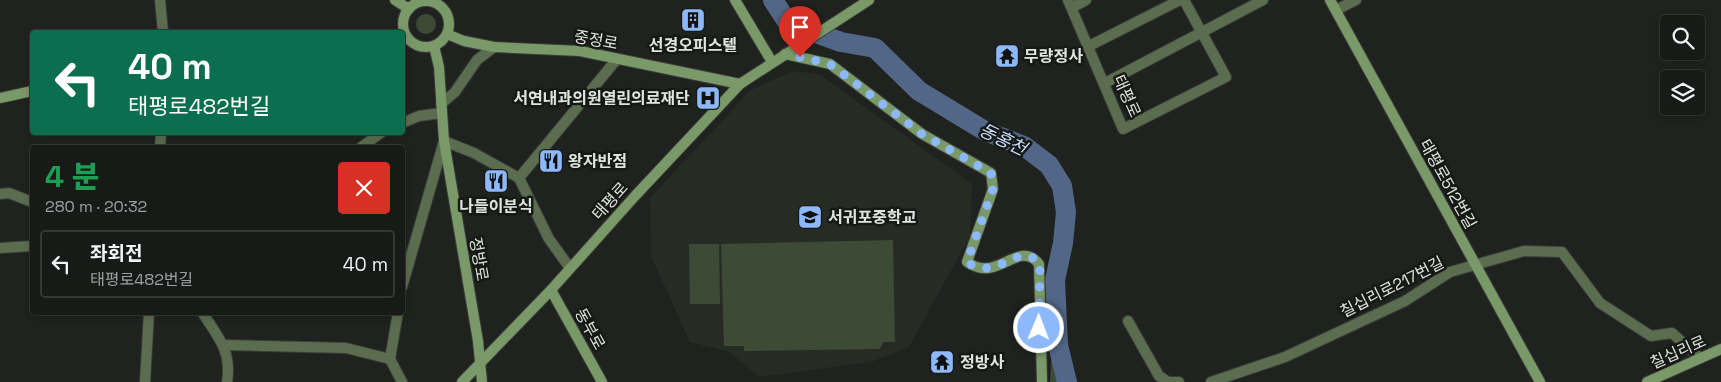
<!DOCTYPE html>
<html lang="ko">
<head>
<meta charset="utf-8">
<style>
	body { margin:0; font-family:"Space Grotesk","Noto Sans KR",sans-serif; background:#242723; color:#f1f3f6; height:100vh; display:flex; flex-direction:column; font-size:19px; white-space:nowrap }
	* { box-sizing:border-box; margin:0 }
	p { font-size:16px; color:#9ea1a1 }
	.icon { flex:none; width:28px; height:28px; fill:none; stroke:currentColor; stroke-width:2; stroke-linecap:round; stroke-linejoin:round }
	.map { position:relative; flex:1; overflow:hidden }
	.side { position:absolute; left:30px; top:145px; width:375px; height:170px; display:flex; flex-direction:column; background:#171a16; border-radius:5px; box-shadow:0 2px 8px #0003,0 0 0 1px #363835 }
	.side>* { flex:none }
	.guide { position:absolute; left:30px; top:30px; width:375px; height:105px; border-radius:5px; box-shadow:0 2px 8px #0003,0 0 0 1px #363835; background:#0b6e4f; color:#fff; overflow:hidden }
	.fabs { position:absolute; left:1660px; top:15px; display:grid; gap:10px }
	.fabs a { display:grid; place-items:center; width:45px; height:45px; border-radius:5px; background:#171a16; box-shadow:0 2px 8px #0003,0 0 0 1px #363835; font-size:25px }
	.pin { position:absolute; display:grid; place-items:center; width:42px; height:42px; color:#fff; margin:-51px -21px; border-radius:50% 50% 50% 0; rotate:-45deg; box-shadow:0 0 5px #0007 }
	.pin .icon { rotate:45deg }
	.me { position:absolute; width:55px; margin:-28px; rotate:1deg; stroke-linejoin:round; filter:drop-shadow(0 0 4px #0008) }
	.turn { display:flex; align-items:center; gap:18px; height:105px; padding:0 15px; font-size:22px }
	.turn .icon { width:65px; height:65px; stroke-width:2.5 }
	.turn b { display:block; font-size:35px; line-height:42px }
	.round { display:grid; place-items:center; flex:none; width:52px; height:52px; border-radius:5px; background:#242723 }
	.summary { display:flex; align-items:center; justify-content:space-between; height:85px; padding:0 15px }
	h1 { font-size:30px; font-weight:800; line-height:38px; color:#1e9e55 }
	ul { padding:0; list-style:none }
	li { display:flex; align-items:center; gap:15px; height:68px; margin:0 10px 8px; padding:0 5px; border:2px solid #363835; border-radius:5px }
	li div { flex:1 }
	li b { display:block; font-size:19px }
	li em { font-style:normal }
	.map>svg:first-child { display:block }
	.built { fill:#262c23 }
	.green { fill:#3d4a36 }
	.lines { fill:none; stroke-linecap:round; stroke-linejoin:round }
	.river { stroke:#526787; stroke-width:20 }
	.street-casing { stroke:#3a3d39; stroke-width:12 }
	.secondary-casing { stroke:#3a3d39; stroke-width:12 }
	.street { stroke:#5a6e4f; stroke-width:10 }
	.secondary { stroke:#799a68; stroke-width:10 }
	.route { stroke:#8db9fc; stroke-width:9; stroke-dasharray:0 16.2 }
	.labels { text-anchor:middle; dominant-baseline:central; stroke-width:5; stroke-linejoin:round; paint-order:stroke }
	.street-label { font-size:16px; fill:#e1e3e0; stroke:#161915 }
	.poi-label { font-size:16px; font-weight:bold; fill:#e1e3e0; stroke:#161915; text-anchor:start }
	.water-label { font-size:18px; font-style:italic; fill:#c7ddfe; stroke:#161915 }
</style>
</head>
<body>
<div class="map">
<svg width="1721" height="382" viewBox="0 0 1721 382">
	<rect width="100%" height="100%" fill="#1f221e"/>
	<!-- built -->
	<path class="built" d="M793 71 819 74 972 184 970 236 909 347 871 362 759 377 729 352 690 342 651 256 650 198 751 90Z"/>
	<!-- green -->
	<g class="green">
		<circle cx="426" cy="24" r="10"/>
		<path d="M893 240 895 342H883L880 349 744 351V346H724L721 244Z"/>
		<path d="M689 244H719L720 304H690Z"/>
		<path d="M1055 292 1062 382H1050Z"/>
	</g>
	<g class="lines">
		<!-- river -->
		<path class="river" d="M773 0 788 23 841 42 875 48 919 91 985 131 1024 146 1049 165 1062 186 1066 212 1063 243 1055 280 1058 345 1067 382"/>
		<defs>
			<g id="street">
				<path d="M160 0 163 32"/>
				<path d="M1068 0 1123 129 1226 77 1184 0"/>
				<path d="M1073 7 1086 0"/>
				<path d="M1336 10 1356 0"/>
				<path d="M1089 46 1180 0"/>
				<path d="M1105 83 1263 0"/>
				<path d="M441 104 455 92 477 60 494 47"/>
				<path d="M402 123 419 116 441 113"/>
				<path d="M160 148 161 132"/>
				<path d="M360 148 382 132"/>
				<path d="M519 178 617 59"/>
				<path d="M0 194 9 193 32 202"/>
				<path d="M0 248 32 246"/>
				<path d="M402 287 444 141 474 153 519 178 549 239 570 268"/>
				<path d="M202 312C218 337 232 351 227 382"/>
				<path d="M398 312 390 359 402 382"/>
				<path d="M1128 321 1159 376 1168 382H1179"/>
				<path d="M224 345 346 348 390 359"/>
				<path d="M145 382 149 312"/>
				<path d="M1211 382 1285 357 1405 301 1450 272 1524 251 1562 252 1600 303 1651 336 1672 333 1700 358"/>
			</g>
			<g id="secondary">
				<path d="M395 0 409 9"/>
				<path d="M735 0 772 62"/>
				<path d="M1330 0 1540 382"/>
				<circle cx="426" cy="24" r="23"/>
				<path d="M447 34 464 41 494 47 580 51 740 84"/>
				<path d="M434 46 439 67 444 141 478 341 482 382"/>
				<path d="M785 54 830 64 922 134 991 173 993 189 967 262C998 284 1018 238 1039 264L1042 382"/>
				<path d="M0 98 32 91"/>
				<path d="M551 290 602 382"/>
				<path d="M462 382 551 290 635 196 740 84 869 0"/>
				<path d="M1647 382 1721 349"/>
			</g>
		</defs>
		<!-- street casing -->
		<use href="#street" class="street-casing"/>
		<!-- secondary casing -->
		<use href="#secondary" class="secondary-casing"/>
		<!-- street -->
		<use href="#street" class="street"/>
		<!-- secondary -->
		<use href="#secondary" class="secondary"/>
	</g>
	<g class="lines">
		<!-- route -->
		<path class="route" d="M800 57 830 64 922 134 991 173 993 189 967 262C998 284 1018 238 1040 264L1039 328"/>
	</g>
	<!-- icons -->
	<defs>
		<symbol id="building-square" viewBox="-11 -11 22 22"><rect x="-9" y="-9" width="18" height="18" rx="4" fill="#8db9fc" stroke="#161915"/><path d="M-4-6H4V6H1V3H-1V6H-4ZM-2.5-4.3h1.7v1.8h-1.7ZM.8-4.3h1.7v1.8H.8ZM-2.5-1h1.7V.8h-1.7ZM.8-1h1.7V.8H.8Z" fill="#111"/></symbol>
		<symbol id="temple-square" viewBox="-11 -11 22 22"><rect x="-9" y="-9" width="18" height="18" rx="4" fill="#8db9fc" stroke="#161915"/><path d="M0-6L5-2H3V0L6.5 2.5H4V6H1.5V3h-3V6H-4V2.5H-6.5L-3 0V-2H-5Z" fill="#111"/></symbol>
		<symbol id="hospital-square" viewBox="-11 -11 22 22"><rect x="-9" y="-9" width="18" height="18" rx="4" fill="#8db9fc" stroke="#161915"/><path d="M-5-5h3v3.5h4V-5h3V5h-3V1.5h-4V5h-3Z" fill="#111"/></symbol>
		<symbol id="restaurant-square" viewBox="-11 -11 22 22"><rect x="-9" y="-9" width="18" height="18" rx="4" fill="#8db9fc" stroke="#161915"/><path d="M-5-6h1v4h1v-4h1v4h1v-4h1v5L-1.5 .5V6h-2V.5L-5-1ZM5-6V6H3V1.5H1.5Q1.5-4 5-6Z" fill="#111"/></symbol>
		<symbol id="school-square" viewBox="-11 -11 22 22"><rect x="-9" y="-9" width="18" height="18" rx="4" fill="#8db9fc" stroke="#161915"/><path d="M0-5L7-2L0 1L-7-2ZM-4 1L0 2.5L4 1V4Q0 6-4 4Z" fill="#111"/></symbol>
	</defs>
	<g fill-rule="evenodd">
		<use href="#building-square" x="679" y="6" width="28" height="28"/>
		<use href="#temple-square" x="993" y="42" width="28" height="28"/>
		<use href="#hospital-square" x="694" y="84" width="28" height="28"/>
		<use href="#restaurant-square" x="537" y="147" width="28" height="28"/>
		<use href="#restaurant-square" x="482" y="167" width="28" height="28"/>
		<use href="#school-square" x="796" y="203" width="28" height="28"/>
		<use href="#temple-square" x="928" y="348" width="28" height="28"/>
	</g>
	<g class="labels">
		<!-- street labels -->
		<g class="street-label">
			<text transform="translate(596 40) rotate(10)">중정로</text>
			<text transform="translate(1127 96) rotate(66)">태평로</text>
			<text transform="translate(1448 184) rotate(61)">태평로512번길</text>
			<text transform="translate(610 201) rotate(-48)">태평로</text>
			<text transform="translate(479 259) rotate(80)">정방로</text>
			<text transform="translate(1392 287) rotate(-27)">칠십리로217번길</text>
			<text transform="translate(590 329) rotate(61)">동부로</text>
			<text transform="translate(1678 352) rotate(-24)">칠십리로</text>
		</g>
		<!-- poi labels -->
		<g class="poi-label">
			<text x="693" y="45" text-anchor="middle">선경오피스텔</text>
			<text x="1024" y="56">무량정사</text>
			<text x="690" y="98" text-anchor="end">서연내과의원열린의료재단</text>
			<text x="568" y="161">왕자반점</text>
			<text x="496" y="206" text-anchor="middle">나들이분식</text>
			<text x="828" y="217">서귀포중학교</text>
			<text x="960" y="362">정방사</text>
		</g>
		<!-- water labels -->
		<g class="water-label">
			<text transform="translate(1003 139) rotate(26)">동홍천</text>
		</g>
	</g>
</svg>
<div class="fabs">
<a><svg class="icon" aria-label="search" viewBox="0 0 24 24"><circle cx="10" cy="10" r="6"/><path d="M15 15l6 6"/></svg></a>
<a><svg class="icon" aria-label="layers" viewBox="0 0 24 24"><path d="M12 4l9 5-9 5-9-5zM3 14l9 5 9-5"/></svg></a>
</div>
<div class="pin" style="left:800px;top:57px;background:#d93025"><svg class="icon" aria-label="arrive" viewBox="0 0 24 24"><path d="M6 21V4h12l-3 4 3 4H6"/></svg></div>
<svg class="me" style="left:1039px;top:328px" viewBox="-20 -20 40 40"><circle r="17" fill="#8db9fc" stroke="#fff" stroke-width="3"/><path d="M0-11L8 9 0 5-8 9z" fill="#fff"/></svg>
<div class="guide">
<div class="turn"><svg class="icon" aria-label="left" viewBox="0 0 24 24"><path d="M17 20v-9H6M10 6l-5 5 5 5"/></svg><div><b>40 m</b>태평로482번길</div></div>
</div>
<section class="side">
<div class="summary"><div><h1>4 분</h1><p>280 m · 20:32</p></div><a class="round" style="background:#d93025;color:#fff"><svg class="icon" aria-label="close" viewBox="0 0 24 24"><path d="M6 6l12 12M18 6L6 18"/></svg></a></div>
<ul>
<li><svg class="icon" aria-label="left" viewBox="0 0 24 24"><path d="M17 20v-9H6M10 6l-5 5 5 5"/></svg><div><b>좌회전</b><p>태평로482번길</p></div><em>40 m</em></li>
</ul>
</section>
</div>
</body>
</html>
